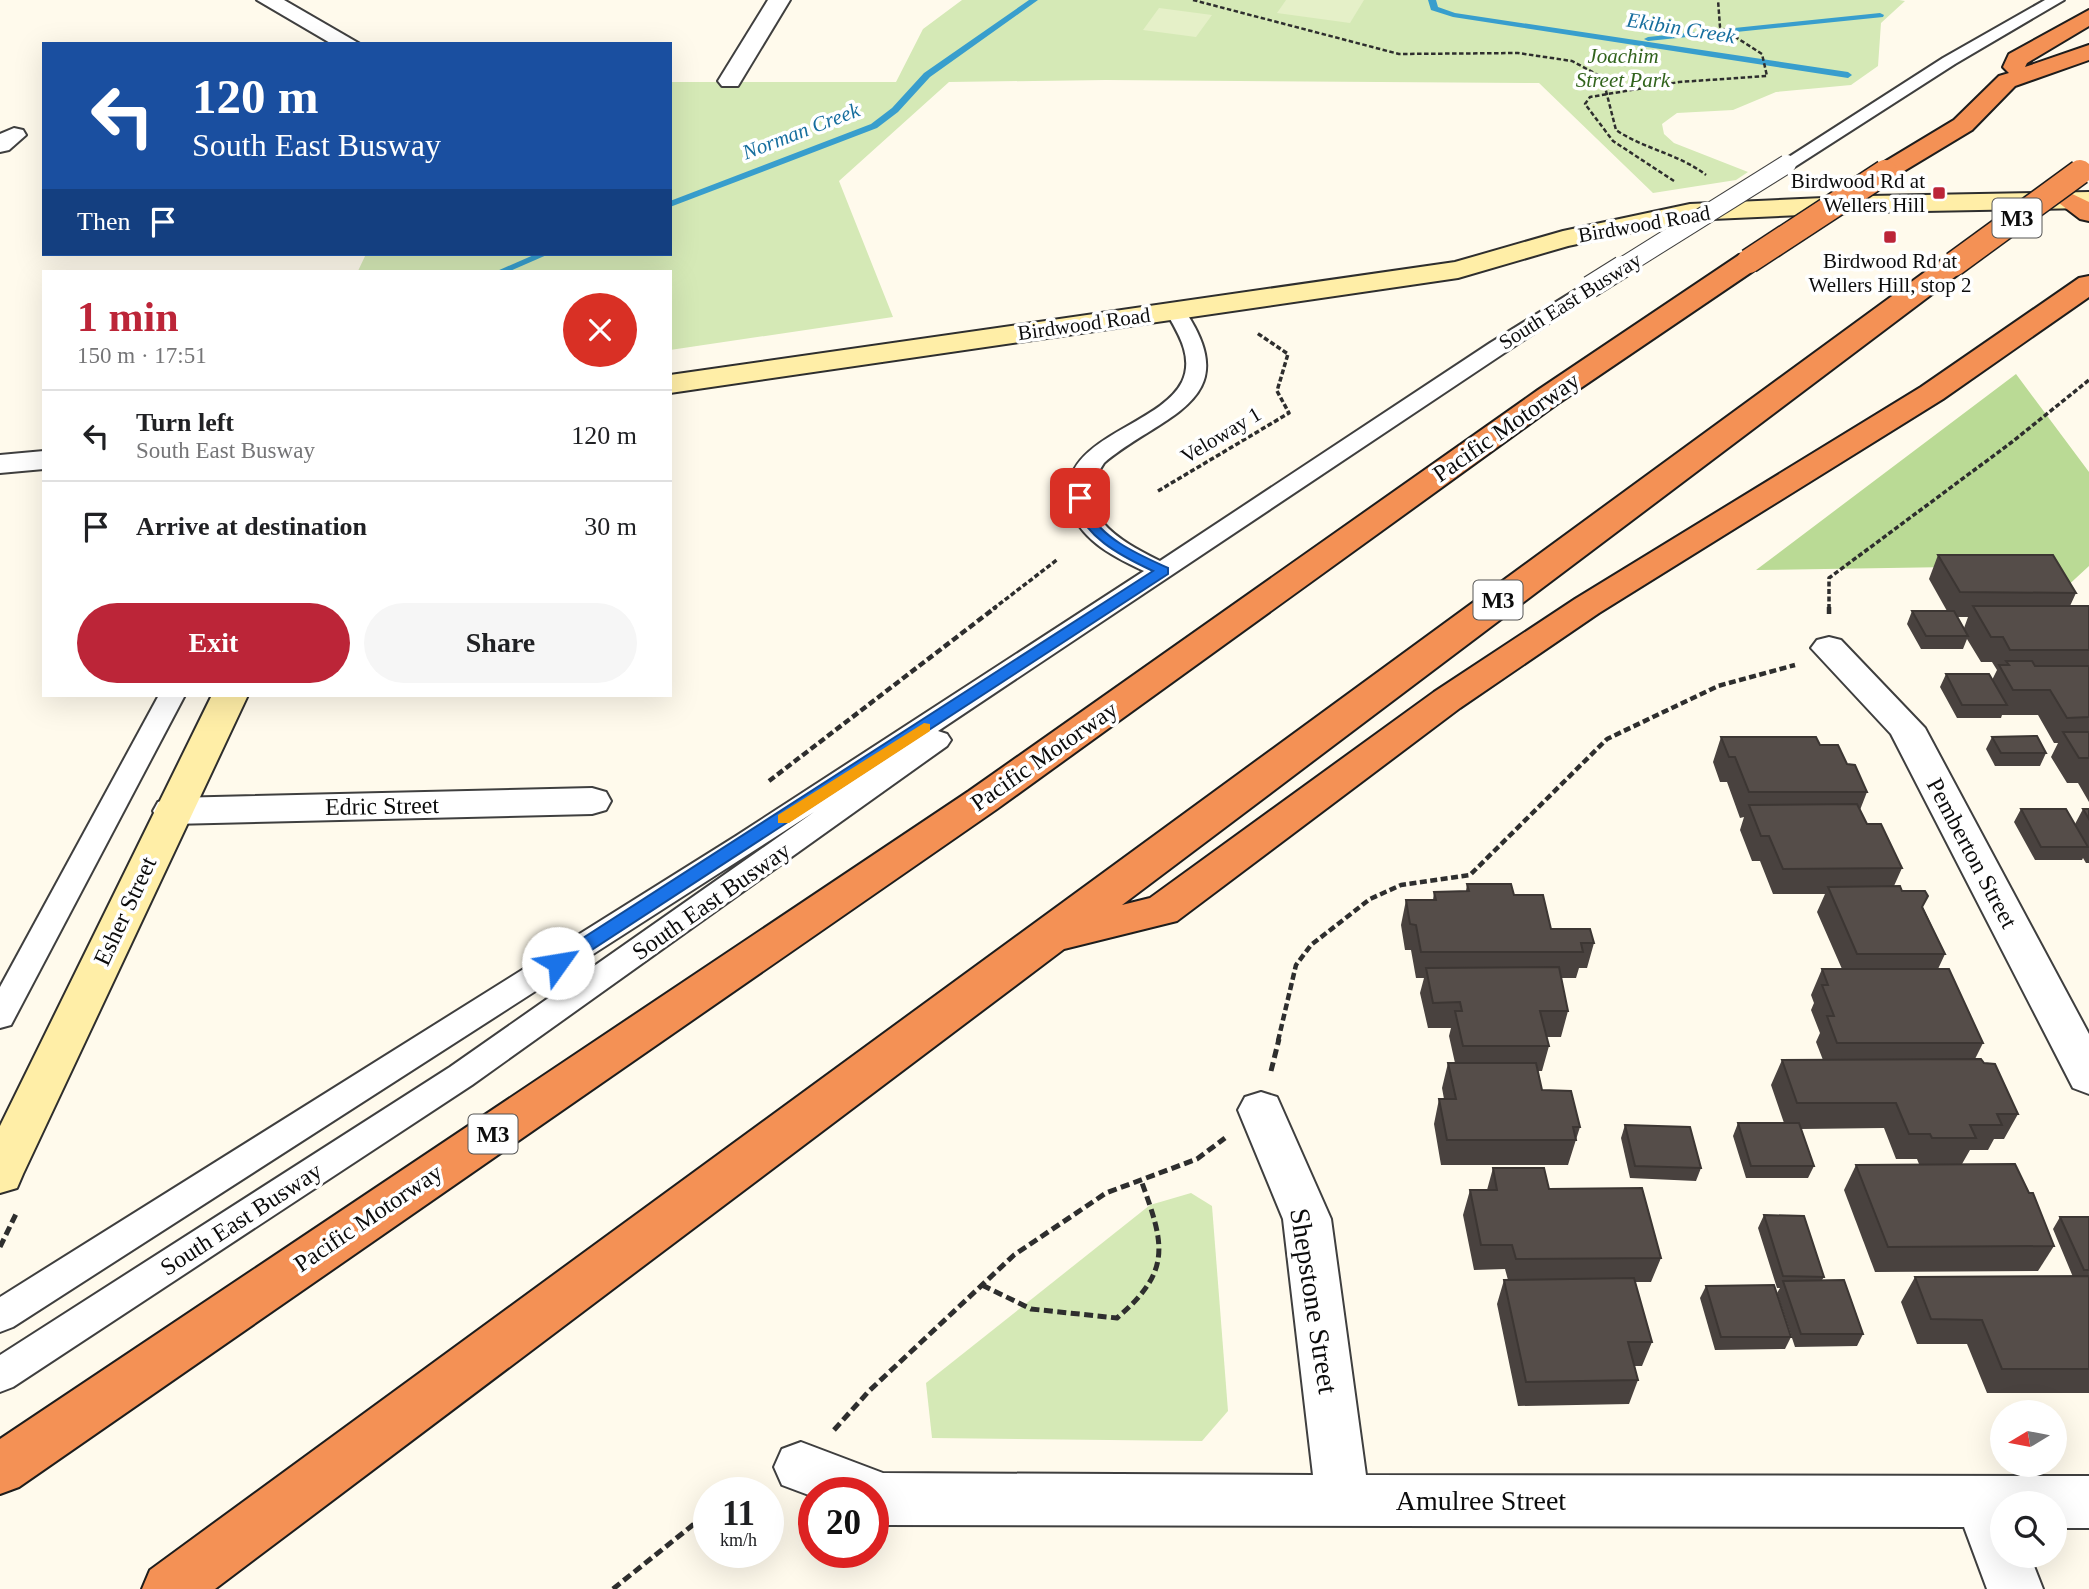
<!DOCTYPE html>
<html lang="en">
<head>
<meta charset="utf-8">
<style>
	body { margin:0; font-family:"Times New Roman",serif; background:#f6f6f6; color:#202124; height:100vh; display:flex; flex-direction:column; font-size:26px; white-space:nowrap }
	* { box-sizing:border-box; margin:0 }
	p { font-size:23px; color:#757577 }
	.icon { flex:none; width:38px; height:38px; fill:none; stroke:currentColor; stroke-width:2; stroke-linecap:round; stroke-linejoin:round }
	.map { position:relative; flex:1; overflow:hidden }
	.details { position:absolute; left:42px; top:270px; width:630px; height:427px; display:flex; flex-direction:column; background:#fff; border-radius:0px; box-shadow:0 7px 28px #0002 }
	.details>* { flex:none }
	.top-card { position:absolute; left:42px; top:42px; width:630px; height:214px; border-radius:0px; box-shadow:0 7px 28px #0002; background:#1a4fa0; color:#fff; overflow:hidden }
	.needle { width:46px; rotate:260deg }
	.tools { position:absolute; left:1990px; top:1400px; display:grid; gap:14px }
	.tools a { display:grid; place-items:center; width:77px; height:77px; border-radius:50%; background:#fff; box-shadow:0 7px 28px #0002; font-size:35px }
	.speed { position:absolute; left:693px; top:1477px; display:flex; gap:14px; font-size:35px; font-weight:700; text-align:center }
	.speed>* { display:grid; place-content:center; width:91px; height:91px; border-radius:50%; background:#fff; box-shadow:0 7px 28px #0002; line-height:1 }
	.speed small { font-size:18px; font-weight:400 }
	.speed .limit { border:10px solid #d22; background:#fff; color:#111 }
	.pin { position:absolute; display:grid; place-items:center; width:60px; height:60px; color:#fff; margin:-30px; border-radius:14px; box-shadow:0 4px 10px #0006 }
	.me { position:absolute; width:77px; margin:-38px; rotate:58deg; stroke-linejoin:round; filter:drop-shadow(0 0 5px #0008) }
	.turn { display:flex; align-items:center; gap:24px; height:147px; padding:0 35px; font-size:32px }
	.turn .icon { width:91px; height:91px; stroke-width:2.5 }
	.turn b { display:block; font-size:49px; line-height:60px }
	.then { display:flex; align-items:center; height:66px; padding:0 35px; background:#0003; gap:14px; font-size:26px }
	.round { display:grid; place-items:center; flex:none; width:74px; height:74px; border-radius:37px; background:#f6f6f6 }
	.head { display:flex; align-items:center; justify-content:space-between; height:119px; padding:0 35px }
	h1 { font-size:42px; font-weight:700; line-height:52px; color:#bc2538 }
	.primary-button { display:flex; gap:14px; margin-top:auto; padding:14px 35px }
	.primary-button a { flex:1; height:80px; border-radius:42px; background:#bc2538; color:#fff; font-size:28px; font-weight:700; line-height:80px; text-align:center }
	.primary-button a+a { background:#f6f6f6; color:#202124 }
	ul { padding:0; list-style:none }
	li { display:flex; align-items:center; gap:21px; height:91px; padding:0 35px; border-top:2px solid #e0e0e0 }
	li div { flex:1 }
	li b { display:block; font-size:26px }
	li em { font-style:normal }
	.map>svg:first-child { display:block }
	.green { fill:#d5e9b6 }
	.forest { fill:#bada95 }
	.pitch { fill:#e5f0c8 }
	.lines { fill:none; stroke-linecap:round; stroke-linejoin:round }
	.stream { fill:#389ecd; fill-rule:evenodd }
	.service-casing { stroke:#3f3f3f; stroke-width:4 }
	.minor-casing { stroke:#3f3f3f; stroke-width:4 }
	.tertiary-casing { stroke:#3f3f3f; stroke-width:4 }
	.secondary-casing { stroke:#2e2e2e; stroke-width:4 }
	.motorway-casing { stroke:#1d1d1d; stroke-width:4 }
	.path-far3 { stroke:#2e2e2e; stroke-width:2.5; stroke-dasharray:4.5 2.5; stroke-linecap:butt }
	.path-far2 { stroke:#2e2e2e; stroke-width:3.5; stroke-dasharray:5 2.5; stroke-linecap:butt }
	.path-far1 { stroke:#2e2e2e; stroke-width:4.5; stroke-dasharray:7 3.5; stroke-linecap:butt }
	.path { stroke:#2e2e2e; stroke-width:5; stroke-dasharray:9 4.5; stroke-linecap:butt }
	.service { fill:#fff; fill-rule:evenodd }
	.minor { fill:#fff; fill-rule:evenodd }
	.tertiary { fill:#fff; fill-rule:evenodd }
	.secondary { fill:#ffeea7; fill-rule:evenodd }
	.motorway { fill:#f49155; fill-rule:evenodd }
	.service-bridge-far1-casing { stroke:#3f3f3f; stroke-width:20; stroke-linecap:butt }
	.service-bridge-casing { stroke:#3f3f3f; stroke-width:24; stroke-linecap:butt }
	.motorway-bridge-casing { stroke:#1d1d1d; stroke-width:27; stroke-linecap:butt }
	.service-bridge-far1 { stroke:#fff; stroke-width:18 }
	.service-bridge { stroke:#fff; stroke-width:22 }
	.motorway-bridge { stroke:#f49155; stroke-width:24 }
	.wall { fill:#49423f; fill-rule:evenodd }
	.building { fill:#554d49; stroke:#3c3633; stroke-width:2 }
	.route { fill:#1a73e8; stroke:#114b97; stroke-width:2 }
	.slow { fill:#f59e0b }
	.poi-dot { fill:#bc2538; stroke:#fff; stroke-width:2.5 }
	.labels { text-anchor:middle; dominant-baseline:central; stroke-width:7; stroke-linejoin:round; paint-order:stroke }
	.far-water-label { font-size:21px; font-style:italic; fill:#166e9e; stroke:#fff }
	.far-park-label { font-size:21px; font-style:italic; fill:#32641d; stroke:#fff }
	.far-poi-label { font-size:21px; fill:#0c0c0c; stroke:#fff; text-anchor:end }
	.far-street-label { font-size:21px; fill:#0c0c0c; stroke:#fff }
	.shield { fill:#fff; stroke:#555; stroke-width:2 }
	.shield-label { font-size:23px; font-weight:bold; fill:#0c0c0c }
	.street-label { font-size:24px; fill:#0c0c0c; stroke:#fff }
	.near-street-label { font-size:28px; fill:#0c0c0c; stroke:#fff }
</style>
</head>
<body>
<div class="map">
<svg width="2089" height="1589" viewBox="0 0 2089 1589">
	<rect width="100%" height="100%" fill="#fffaec"/>
	<!-- green -->
	<g class="green">
		<path d="M962 0H1899L1905 1 1881 23 1878 66 1851 85 1776 92 1733 110 1677 113 1662 124 1664 134 1674 143 1748 172 1736 180 1653 193 1539 83 1106 80 949 82 839 181 893 317 670 350V271H358L366 254H670V82H896L923 29Z"/>
		<path d="M1191 1193 1212 1206 1228 1411 1202 1441 932 1438 926 1383 1150 1205Z"/>
	</g>
	<!-- forest -->
	<path class="forest" d="M2016 374 2089 472V566L2063 590 2014 566 1756 570Z"/>
	<!-- pitch -->
	<g class="pitch">
		<path d="M1286 0H1364L1350 23 1277 13Z"/>
		<path d="M1159 8 1212 15 1196 37 1143 30Z"/>
	</g>
	<g class="lines">
		<!-- stream -->
		<g class="stream">
			<path d="M1029 0H1038L930 77 898 112 877 128 670 207V201L871 124 892 108 924 73Z"/>
			<path d="M1428 0H1436L1438 7 1455 13 1848 72 1852 75 1848 78 1453 17 1431 10Z"/>
			<path d="M1880 13 1884 15 1883 17 1648 41 1644 39 1648 37Z"/>
			<path d="M536 254H549L510 271H497Z"/>
		</g>
		<defs>
			<g id="service">
				<path d="M2045 0H2064L1955 64 1793 168 1787 169 1778 164 1943 58Z"/>
				<path d="M1590 281 1597 283 1600 287 1597 291 938 731 947 734 951 740 947 746 472 1085 13 1387 0 1392V1355L450 1067 814 812 13 1327 0 1332V1297L736 836 1144 571C1114 557 1075 538 1069 501 1059 437 1159 427 1182 382 1194 357 1178 333 1166 312L1169 308H1183C1248 402 1162 414 1104 463 1069 514 1120 541 1160 561L1490 343Z"/>
				<path d="M159 695H185L11 1025 0 1028V987Z"/>
			</g>
			<g id="minor">
				<path d="M257 0H284L360 44H332Z"/>
				<path d="M768 0H790L738 86H722L718 81Z"/>
				<path d="M14 128 23 130 26 135 9 150 0 152V134Z"/>
				<path d="M1829 637 1841 640 1925 728 2089 1034V1094L2073 1088 1891 734 1811 648 1817 640Z"/>
				<path d="M592 788 606 792 611 801 606 810 592 814 172 824 158 820 153 811 158 802 172 798Z"/>
				<path d="M1261 1092 1277 1097 1331 1219 1366 1475 2089 1476V1528H2054V1503H2002V1556H2030L2043 1589H1987L1964 1527 883 1525 873 1521V1493H814V1497L782 1485 774 1467 782 1449 801 1442 883 1473 1313 1475 1283 1219 1238 1110 1245 1097Z"/>
			</g>
			<path id="tertiary" d="M44 451V469L0 473V455Z"/>
			<g id="secondary">
				<path d="M2089 192V208L1869 212 1690 220 1568 246 1458 278 670 393V375L1455 262 1563 231 1690 204 1869 196Z"/>
				<path d="M212 695H248L23 1174 17 1188 0 1193V1126Z"/>
			</g>
			<g id="motorway">
				<path d="M2089 10V26L2027 63 2025 67 2089 45V60L2015 86 1972 130 1894 177H1876L1872 172 1876 167 1954 120 1999 76 2009 73 2003 67 2009 54Z"/>
				<path d="M2068 192 2089 202V221L2080 219 2055 200 2059 195Z"/>
				<path d="M1749 253 1759 255 1762 261 1759 267 1560 402 997 809 19 1487 0 1494V1439L969 791 1538 390 1739 255Z"/>
				<path d="M1954 256 1964 258 1968 264 1964 270 1122 905 1150 898 1434 692 1575 599 1921 387 2079 278 2089 276V297L1943 399 1599 613 1460 708 1177 921 1064 949 215 1589H142L150 1570 1944 258Z"/>
			</g>
		</defs>
		<!-- service casing -->
		<use href="#service" class="service-casing"/>
		<!-- minor casing -->
		<use href="#minor" class="minor-casing"/>
		<!-- tertiary casing -->
		<use href="#tertiary" class="tertiary-casing"/>
		<!-- secondary casing -->
		<use href="#secondary" class="secondary-casing"/>
		<!-- motorway casing -->
		<use href="#motorway" class="motorway-casing"/>
		<!-- path-far3 -->
		<g class="path-far3">
			<path d="M1193 0 1399 54 1518 53 1572 61 1598 75 1604 83 1616 130C1644 149 1679 154 1706 175"/>
			<path d="M1674 181 1613 141 1585 104 1590 97 1679 82 1767 76 1762 54 1720 27 1718 0"/>
		</g>
		<!-- path-far2 -->
		<g class="path-far2">
			<path d="M1158 491 1289 413 1277 391 1288 354 1257 333"/>
			<path d="M993 609 1058 559"/>
			<path d="M1829 609V578L2012 442 2089 380"/>
		</g>
		<!-- path-far1 -->
		<g class="path-far1">
			<path d="M1829 607V614"/>
			<path d="M769 781 996 607"/>
			<path d="M1278 1041 1296 965 1311 945 1370 899 1401 885 1470 875 1607 739 1718 686 1795 665"/>
		</g>
		<!-- path -->
		<g class="path">
			<path d="M1271 1071 1279 1039"/>
			<path d="M0 1247 16 1214"/>
			<path d="M982 1285 1031 1309 1117 1318C1173 1270 1164 1244 1141 1180"/>
			<path d="M834 1430 869 1391 1014 1255 1106 1193 1197 1159 1225 1138"/>
			<path d="M746 1493 758 1487"/>
			<path d="M613 1589 709 1512"/>
		</g>
		<!-- service -->
		<use href="#service" class="service"/>
		<!-- minor -->
		<use href="#minor" class="minor"/>
		<!-- tertiary -->
		<use href="#tertiary" class="tertiary"/>
		<!-- secondary -->
		<use href="#secondary" class="secondary"/>
		<!-- motorway -->
		<use href="#motorway" class="motorway"/>
		<defs>
			<path id="service-bridge-far1" d="M1619 269 1787 164"/>
			<path id="service-bridge" d="M1590 287 1622 267"/>
			<g id="motorway-bridge">
				<path d="M1749 261 1885 172"/>
				<path d="M1954 264 2080 172"/>
			</g>
		</defs>
		<!-- service-bridge-far1 casing -->
		<use href="#service-bridge-far1" class="service-bridge-far1-casing"/>
		<!-- service-bridge casing -->
		<use href="#service-bridge" class="service-bridge-casing"/>
		<!-- motorway-bridge casing -->
		<use href="#motorway-bridge" class="motorway-bridge-casing"/>
		<!-- service-bridge-far1 -->
		<use href="#service-bridge-far1" class="service-bridge-far1"/>
		<!-- service-bridge -->
		<use href="#service-bridge" class="service-bridge"/>
		<!-- motorway-bridge -->
		<use href="#motorway-bridge" class="motorway-bridge"/>
	</g>
	<!-- wall -->
	<g class="wall">
		<path d="M1938 555 2076 593 2070 606H2089V802L2078 783H2067L2051 757 2058 743H2054L2038 715H2002L2001 718H1957L1940 687 1946 674 1992 680 1997 670 1992 662H1981L1967 639 1963 649H1921L1907 624 1912 611H1947L1929 579ZM1957 617H1968L1964 628Z"/>
		<path d="M1721 737 1820 745 1847 764 1867 792 1860 810 1867 824 1902 868 1894 886 1902 891 1923 907 1945 954 1938 969 1983 1043 1975 1059 2018 1114 2004 1139H1994L1988 1150H1970L1962 1164H1919L1917 1159H1896L1884 1128 1801 1129 1814 1166 1808 1178H1746L1733 1136 1738 1123H1784L1771 1085 1782 1060H1823L1816 1042 1820 1033 1811 1010 1814 1003 1811 995 1822 969H1842L1817 912 1825 894H1773L1760 861H1752L1740 830 1744 817 1740 818 1727 782H1720L1713 762Z"/>
		<path d="M1992 737 2046 753 2040 766H1995L1986 749Z"/>
		<path d="M2021 809 2075 824 2083 809H2089V863H2086L2083 858 2082 860H2035L2014 822Z"/>
		<path d="M1467 884 1514 895 1551 929 1594 943 1587 968H1579L1576 978H1561L1568 1011 1561 1037H1547L1549 1046 1542 1071H1538L1542 1090 1580 1127 1568 1165H1441L1434 1124 1439 1099H1444L1442 1088 1448 1063H1455L1449 1036 1451 1028H1428L1420 993 1424 978H1416L1411 950H1405L1401 925 1406 900H1433L1434 892 1466 891Z"/>
		<path d="M1625 1125 1701 1168 1696 1181 1630 1178 1621 1138Z"/>
		<path d="M1856 1165 2054 1246 2038 1271 1875 1272 1844 1190Z"/>
		<path d="M1493 1168 1549 1189 1661 1258 1651 1282H1635L1652 1342 1642 1366H1634L1638 1380 1629 1404 1518 1406 1497 1304 1504 1280H1508L1505 1269 1474 1270 1463 1215 1470 1190H1487Z"/>
		<path d="M1764 1215 1824 1277 1822 1280 1863 1334 1857 1346 1795 1347 1777 1293 1780 1288H1777L1758 1228Z"/>
		<path d="M2060 1217H2089V1393H1987L1967 1344H1917L1901 1302 1915 1277H2073L2053 1229Z"/>
		<path d="M1706 1286 1791 1337 1785 1349 1715 1350 1700 1298Z"/>
	</g>
	<!-- building -->
	<g class="building">
		<path d="M1938 555H2053L2076 593 1960 592Z"/>
		<path d="M1973 606H2089V650H2010L2003 637H1991Z"/>
		<path d="M1912 611H1954L1968 636H1926Z"/>
		<path d="M2006 661H2032L2035 666H2089V717L2067 718 2050 690H2013L1999 665H2009Z"/>
		<path d="M1946 674H1989L2007 705H1962Z"/>
		<path d="M2063 732H2089V758H2079Z"/>
		<path d="M2037 736 2046 753H2001L1992 737Z"/>
		<path d="M1721 737H1816L1820 745H1838L1847 764 1855 765 1867 792H1749L1735 757H1729Z"/>
		<path d="M1857 804 1867 824H1881L1902 868 1783 869 1769 836H1761L1749 805Z"/>
		<path d="M2021 809H2066L2088 847H2041Z"/>
		<path d="M2083 809H2089V819Z"/>
		<path d="M1467 884H1511L1514 895H1543L1551 929H1590L1594 943H1581L1583 952H1421L1416 925 1410 924 1406 900H1436L1434 892 1469 891Z"/>
		<path d="M1900 886 1902 891H1925L1928 896 1922 907 1945 954H1857L1828 887Z"/>
		<path d="M1559 967 1568 1011H1540L1549 1046H1463L1455 1011H1462L1460 1002 1433 1003 1426 968Z"/>
		<path d="M1822 969H1949L1983 1043H1837L1827 1016H1834L1822 985H1828Z"/>
		<path d="M1981 1059 1984 1063 1995 1064 2018 1114H1997L2002 1125H1970L1976 1138H1932L1930 1134H1909L1896 1103H1797L1782 1060Z"/>
		<path d="M1448 1063H1536L1542 1090 1571 1091 1580 1127H1573L1576 1140H1447L1439 1099H1456Z"/>
		<path d="M1738 1123H1799L1814 1166H1751Z"/>
		<path d="M1625 1125 1690 1127 1701 1168 1635 1166Z"/>
		<path d="M2015 1164 2029 1193H2033L2054 1246 1888 1247 1856 1165Z"/>
		<path d="M1493 1168H1544L1549 1189 1642 1188 1661 1258 1516 1259 1512 1245H1481L1470 1190H1497Z"/>
		<path d="M1764 1215 1804 1216 1824 1277 1783 1276Z"/>
		<path d="M2060 1217H2089V1270H2084Z"/>
		<path d="M2089 1276V1369H2002L1982 1320 1931 1319 1915 1277Z"/>
		<path d="M1634 1278 1652 1342H1628L1638 1380 1526 1382 1504 1280Z"/>
		<path d="M1844 1280 1863 1334H1801L1783 1281Z"/>
		<path d="M1774 1285 1791 1337H1721L1706 1286Z"/>
	</g>
	<!-- route -->
	<path class="route" d="M1080 494 1084 495C1087 500 1087 505 1089 511 1101 539 1142 556 1168 568V574L564 968H552L549 963 552 958 1153 571C1121 556 1081 536 1073 498Z"/>
	<!-- slow -->
	<path class="slow" d="M924 723 930 724V731L789 823H778V815Z"/>
	<!-- markers -->
	<g class="poi-dot">
		<rect x="1932" y="186" width="14" height="14" rx="3.5"/>
		<rect x="1883" y="230" width="14" height="14" rx="3.5"/>
	</g>
	<g class="labels">
		<!-- far-water labels -->
		<g class="far-water-label">
			<text transform="translate(1681 28) rotate(9)">Ekibin Creek</text>
			<text transform="translate(801 131) rotate(-21)">Norman Creek</text>
		</g>
		<!-- far-park labels -->
		<g class="far-park-label">
			<text x="1623" y="56">Joachim<tspan x="1623" dy="24">Street Park</tspan></text>
		</g>
		<!-- far-poi labels -->
		<g class="far-poi-label">
			<text x="1925" y="181">Birdwood Rd at<tspan x="1925" dy="24">Wellers Hill</tspan></text>
			<text x="1890" y="261" text-anchor="middle">Birdwood Rd at<tspan x="1890" dy="24">Wellers Hill, stop 2</tspan></text>
		</g>
		<!-- far-street labels -->
		<g class="far-street-label">
			<text transform="translate(1644 224) rotate(-10)">Birdwood Road</text>
			<text transform="translate(1570 301) rotate(-32)">South East Busway</text>
			<text transform="translate(1084 324) rotate(-8)">Birdwood Road</text>
			<text transform="translate(1221 435) rotate(-31)">Veloway 1</text>
		</g>
		<!-- shield labels -->
		<g class="shield">
			<rect x="1992.5" y="198.5" width="49" height="39" rx="5"/>
			<rect x="1473.5" y="580.5" width="49" height="39" rx="5"/>
			<rect x="468.5" y="1114.5" width="49" height="39" rx="5"/>
		</g>
		<g class="shield-label">
			<text x="2017" y="218">M3</text>
			<text x="1498" y="600">M3</text>
			<text x="493" y="1134">M3</text>
		</g>
		<!-- street labels -->
		<g class="street-label">
			<text transform="translate(1506 427) rotate(-35)">Pacific Motorway</text>
			<text transform="translate(1044 756) rotate(-35)">Pacific Motorway</text>
			<text transform="translate(382 806) rotate(-1)">Edric Street</text>
			<text transform="translate(1972 853) rotate(62)">Pemberton Street</text>
			<text transform="translate(711 901) rotate(-35)">South East Busway</text>
			<text transform="translate(125 911) rotate(-65)">Esher Street</text>
			<text transform="translate(368 1218) rotate(-34)">Pacific Motorway</text>
			<text transform="translate(241 1219) rotate(-33)">South East Busway</text>
		</g>
		<!-- near-street labels -->
		<g class="near-street-label">
			<text transform="translate(1314 1301) rotate(81)">Shepstone Street</text>
			<text x="1481" y="1500">Amulree Street</text>
		</g>
	</g>
</svg>
<div class="tools">
<a><svg class="needle" viewBox="-14 -14 28 28"><path d="M0-13l5 13h-10z" fill="#e53935"/><path d="M0 13l5-13h-10z" fill="#757577"/></svg></a>
<a><svg class="icon" aria-label="search" viewBox="0 0 24 24"><circle cx="10" cy="10" r="6"/><path d="M15 15l6 6"/></svg></a>
</div>
<div class="speed"><div>11<small>km/h</small></div><div class="limit">20</div></div>
<div class="pin" style="left:1080px;top:498px;background:#d93025"><svg class="icon" aria-label="arrive" viewBox="0 0 24 24"><path d="M6 21V4h12l-3 4 3 4H6"/></svg></div>
<svg class="me" style="left:558px;top:963px" viewBox="-20 -20 40 40"><circle r="19" fill="#fff"/><path d="M0-13L10 11 0 6-10 11z" fill="#1a73e8"/></svg>
<div class="top-card">
<div class="turn"><svg class="icon" aria-label="left" viewBox="0 0 24 24"><path d="M17 20v-9H6M10 6l-5 5 5 5"/></svg><div><b>120 m</b>South East Busway</div></div>
<div class="then">Then<svg class="icon" aria-label="arrive" viewBox="0 0 24 24"><path d="M6 21V4h12l-3 4 3 4H6"/></svg></div>
</div>
<section class="details">
<div class="head"><div><h1>1 min</h1><p>150 m · 17:51</p></div><a class="round" style="background:#d93025;color:#fff"><svg class="icon" aria-label="close" viewBox="0 0 24 24"><path d="M6 6l12 12M18 6L6 18"/></svg></a></div>
<ul>
<li><svg class="icon" aria-label="left" viewBox="0 0 24 24"><path d="M17 20v-9H6M10 6l-5 5 5 5"/></svg><div><b>Turn left</b><p>South East Busway</p></div><em>120 m</em></li>
<li><svg class="icon" aria-label="arrive" viewBox="0 0 24 24"><path d="M6 21V4h12l-3 4 3 4H6"/></svg><div><b>Arrive at destination</b></div><em>30 m</em></li>
</ul>
<div class="primary-button"><a>Exit</a><a>Share</a></div>
</section>
</div>
</body>
</html>
